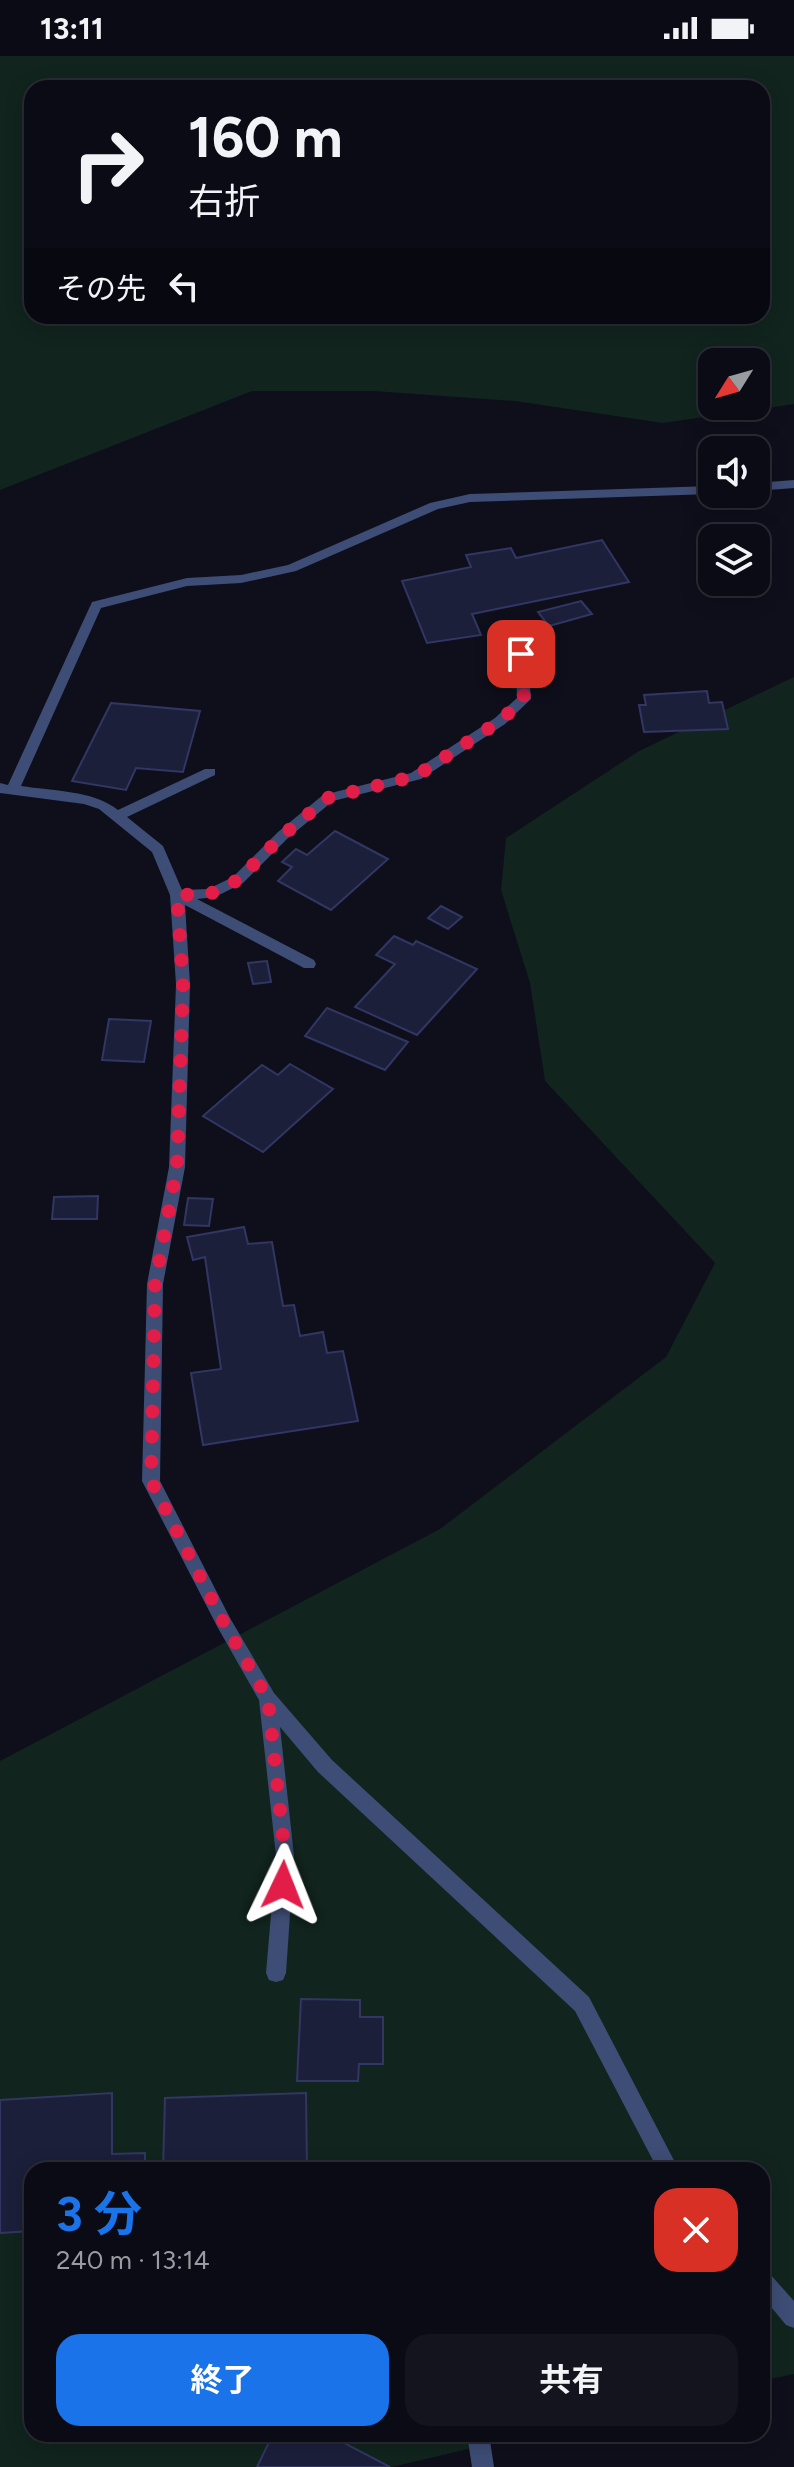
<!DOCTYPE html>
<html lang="ja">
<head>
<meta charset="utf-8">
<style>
	body { margin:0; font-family:Figtree,"Noto Sans JP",sans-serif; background:#13141d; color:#f1f3f6; height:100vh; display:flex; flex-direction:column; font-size:30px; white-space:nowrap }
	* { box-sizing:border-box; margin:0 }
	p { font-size:26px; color:#999ba0 }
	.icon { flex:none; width:44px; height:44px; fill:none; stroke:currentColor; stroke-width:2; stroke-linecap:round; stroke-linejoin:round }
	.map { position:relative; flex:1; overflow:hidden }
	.panel { position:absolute; left:24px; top:2106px; width:746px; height:280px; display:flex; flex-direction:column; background:#0a0b14; border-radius:24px; box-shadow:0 4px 20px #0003,0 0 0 2px #2a2b34 }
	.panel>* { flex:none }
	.banner { position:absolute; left:24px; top:24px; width:746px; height:244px; border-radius:24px; box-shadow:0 4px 20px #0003,0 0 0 2px #2a2b34; background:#0a0b14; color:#f1f3f6; overflow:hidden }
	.needle { width:52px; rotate:233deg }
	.tools { position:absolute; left:698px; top:292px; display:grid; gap:16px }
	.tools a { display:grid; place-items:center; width:72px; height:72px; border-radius:16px; background:#0a0b14; box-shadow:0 4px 20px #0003,0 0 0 2px #2a2b34; font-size:40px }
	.pin { position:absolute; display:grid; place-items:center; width:68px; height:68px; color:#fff; margin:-34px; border-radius:16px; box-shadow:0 4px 12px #0006 }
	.me { position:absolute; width:88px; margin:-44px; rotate:2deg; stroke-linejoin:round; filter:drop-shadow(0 0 6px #0008) }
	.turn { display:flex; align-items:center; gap:28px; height:168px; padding:0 32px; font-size:36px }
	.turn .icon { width:104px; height:104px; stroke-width:2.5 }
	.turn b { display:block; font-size:56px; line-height:68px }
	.then { display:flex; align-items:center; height:76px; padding:0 32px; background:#0003; gap:16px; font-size:30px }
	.round { display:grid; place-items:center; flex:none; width:84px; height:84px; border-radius:24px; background:#13141d }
	.summary { display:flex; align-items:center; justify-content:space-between; height:136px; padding:0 32px }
	h1 { font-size:48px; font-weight:700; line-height:60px; color:#1a73e8 }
	.action { display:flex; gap:16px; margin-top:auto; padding:16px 32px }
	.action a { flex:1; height:92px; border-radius:24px; background:#1a73e8; color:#fff; font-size:32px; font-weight:700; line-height:92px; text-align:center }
	.action a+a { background:#13141d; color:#f1f3f6 }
	.status { display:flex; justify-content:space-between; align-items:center; height:56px; padding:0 40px; background:#0a0b14; direction:ltr }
	.status svg { height:22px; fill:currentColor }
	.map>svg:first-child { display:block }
	.green { fill:#11241e; fill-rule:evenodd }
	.building { fill:#1c1f3a; stroke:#313663; stroke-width:2 }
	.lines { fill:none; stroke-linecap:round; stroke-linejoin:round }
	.minor { fill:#3e4d75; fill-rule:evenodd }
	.route { stroke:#e11d48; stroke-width:14; stroke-dasharray:0 25.2 }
</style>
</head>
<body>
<div class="status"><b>13:11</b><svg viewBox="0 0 49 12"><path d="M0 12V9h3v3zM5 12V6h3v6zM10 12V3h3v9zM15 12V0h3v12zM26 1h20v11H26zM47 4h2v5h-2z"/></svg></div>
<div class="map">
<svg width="794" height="2411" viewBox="0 0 794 2411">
	<rect width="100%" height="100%" fill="#0e0f1b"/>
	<!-- green -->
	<g class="green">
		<path d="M0 0H794V348L663 367 515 345 374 335H252L0 434ZM32 32H762V260H32ZM712 306H756V350H712Z"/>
		<path d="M794 621V2318L762 2325V2114H32V2378H531L392 2411H0V1705L440 1473 666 1301 715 1207 545 1025 530 927 501 834 506 782 639 695Z"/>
	</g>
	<!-- building -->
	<g class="building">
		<path d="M602 484 629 526 472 558 481 579 427 587 402 525 471 511 466 499 511 492 516 502Z"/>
		<path d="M581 545 592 558 549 570 538 556Z"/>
		<path d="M707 635 709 647 722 646 728 673 644 676 639 649H646L644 639Z"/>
		<path d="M111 647 200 655 183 716 136 712 126 734 72 725Z"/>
		<path d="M335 775 388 803 331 854 278 825 292 811 282 806 296 793 307 799Z"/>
		<path d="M441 850 462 861 448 873 428 862Z"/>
		<path d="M394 880 413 889 416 885 477 913 417 979 355 951 395 908 376 899Z"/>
		<path d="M267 905 271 926 253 928 248 907Z"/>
		<path d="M327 952 408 986 385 1014 305 980Z"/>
		<path d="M109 963 151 965 144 1006 102 1004Z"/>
		<path d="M290 1008 333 1033 263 1096 203 1060 262 1009 278 1019Z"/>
		<path d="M98 1140 97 1163H52L54 1141Z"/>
		<path d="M188 1142 213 1143 209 1170 184 1169Z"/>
		<path d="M244 1171 248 1188 272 1186 283 1250 294 1249 300 1280 323 1276 327 1297 343 1295 358 1365 203 1389 191 1317 221 1313 205 1201 193 1204 187 1181Z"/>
		<path d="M301 1943 360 1944V1961H383V2008H359L358 2025H297Z"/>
		<path d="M112 2037V2098L145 2097V2114H32V2175L0 2177V2044Z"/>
		<path d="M306 2037 307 2114H163L165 2042Z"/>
		<path d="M273 2378H327L390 2411H257Z"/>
	</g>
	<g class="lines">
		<!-- minor -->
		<g class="minor">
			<path d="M794 424V432L756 435V427Z"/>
			<path d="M712 430V438L470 446 438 453 296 515 241 527 187 530 101 552 21 730C52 735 93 734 118 754L205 713H215V719L127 761 163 790 182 834 208 833 233 821 278 776 323 739 411 717 495 662 517 642 514 575 520 571 526 575 531 643 505 668 421 723 333 745 288 782 243 827 215 841 197 843 314 904 316 908 314 912H304L185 849 190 928 185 1111 163 1228 160 1425 230 1562 274 1637 332 1704 589 1941 679 2114H658L575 1955 318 1716 280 1671 294 1800 286 1917 283 1924 276 1926 269 1924 266 1917 276 1800 259 1644 218 1572 142 1425 147 1228 169 1111 176 928 170 839 152 796 99 753 84 748 0 737V727L8 729 92 546 187 522 241 519 288 509 430 447 470 438Z"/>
			<path d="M762 2213 769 2217 794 2245V2272L786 2269 762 2240Z"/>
			<path d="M467 2378H489L494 2411H472Z"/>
		</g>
	</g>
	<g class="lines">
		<!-- route -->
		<path class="route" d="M283 1829 285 1800 268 1643 224 1567 151 1425 155 1228 177 1111 183 928 177 839 210 838 238 824 283 779 328 742 416 720 500 665 524 643 521 598"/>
	</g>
</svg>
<div class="tools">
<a><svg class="needle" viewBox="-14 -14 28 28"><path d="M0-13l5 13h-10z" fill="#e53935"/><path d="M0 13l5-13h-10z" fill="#999ba0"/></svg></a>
<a><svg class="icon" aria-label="sound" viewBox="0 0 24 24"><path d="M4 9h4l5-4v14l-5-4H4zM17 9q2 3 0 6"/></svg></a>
<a><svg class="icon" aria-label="layers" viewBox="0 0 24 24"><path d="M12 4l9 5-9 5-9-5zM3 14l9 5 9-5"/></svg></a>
</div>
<div class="pin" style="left:521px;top:598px;background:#d93025"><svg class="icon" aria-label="arrive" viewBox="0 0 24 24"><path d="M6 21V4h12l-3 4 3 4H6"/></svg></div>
<svg class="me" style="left:283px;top:1829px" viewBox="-20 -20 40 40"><path d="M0-17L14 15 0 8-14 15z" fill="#e11d48" stroke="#fff" stroke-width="4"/></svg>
<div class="banner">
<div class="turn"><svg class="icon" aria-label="right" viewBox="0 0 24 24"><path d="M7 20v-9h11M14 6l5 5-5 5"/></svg><div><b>160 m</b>右折</div></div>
<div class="then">その先<svg class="icon" aria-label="left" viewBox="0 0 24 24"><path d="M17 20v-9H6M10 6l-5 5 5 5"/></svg></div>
</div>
<section class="panel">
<div class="summary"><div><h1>3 分</h1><p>240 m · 13:14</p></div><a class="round" style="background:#d93025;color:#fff"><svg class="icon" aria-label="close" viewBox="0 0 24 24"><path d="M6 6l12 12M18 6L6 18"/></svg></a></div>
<div class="action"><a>終了</a><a>共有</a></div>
</section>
</div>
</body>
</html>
